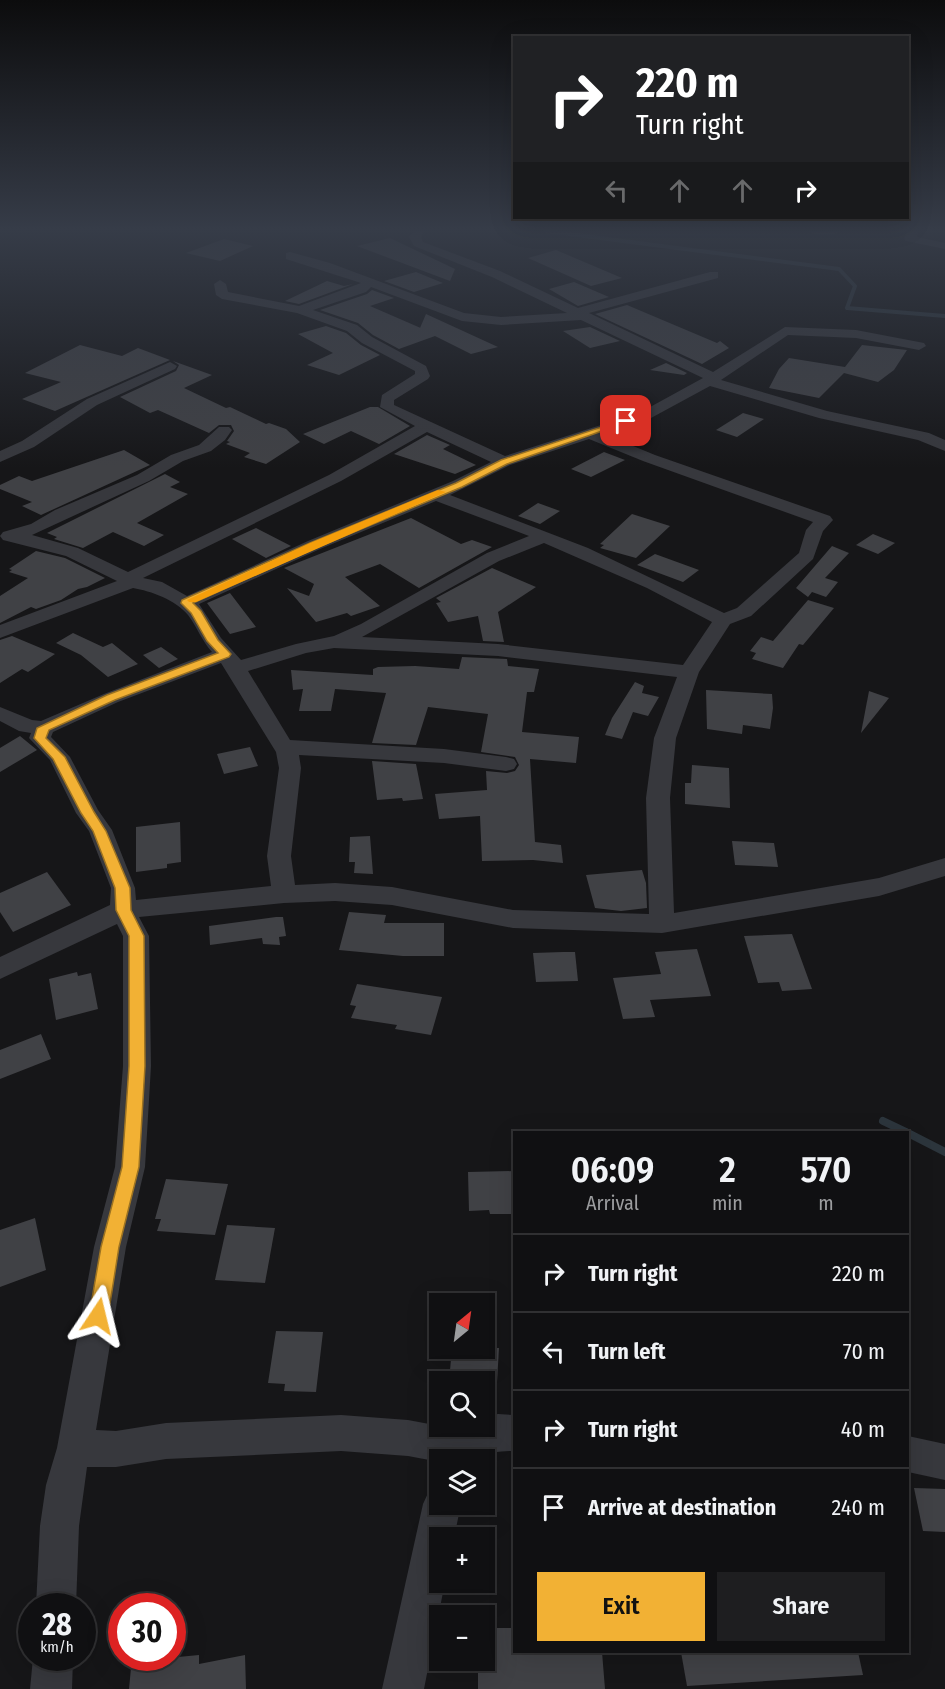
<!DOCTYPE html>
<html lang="en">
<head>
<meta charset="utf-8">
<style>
	body { margin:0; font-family:"Fira Sans Condensed",sans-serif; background:#1e1e20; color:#f1f3f6; height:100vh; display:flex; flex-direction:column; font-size:22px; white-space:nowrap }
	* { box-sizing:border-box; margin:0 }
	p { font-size:20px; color:#9c9d9f }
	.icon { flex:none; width:33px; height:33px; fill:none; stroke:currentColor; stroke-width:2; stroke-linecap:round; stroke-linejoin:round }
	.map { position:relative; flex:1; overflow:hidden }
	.sheet { position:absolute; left:513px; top:1131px; width:396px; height:522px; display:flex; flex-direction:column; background:#101012; border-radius:0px; box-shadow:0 6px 24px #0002,0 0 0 2px #303032 }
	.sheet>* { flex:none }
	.top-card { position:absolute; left:513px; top:36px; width:396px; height:183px; border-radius:0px; box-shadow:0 6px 24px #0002,0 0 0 2px #303032; background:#202124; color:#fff; overflow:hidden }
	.needle { width:39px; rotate:29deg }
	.buttons { position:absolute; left:429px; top:1293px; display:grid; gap:12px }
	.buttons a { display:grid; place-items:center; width:66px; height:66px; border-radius:0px; background:#101012; box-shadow:0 6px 24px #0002,0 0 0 2px #303032; font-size:30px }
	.speed { position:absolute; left:18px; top:1593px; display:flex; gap:12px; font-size:30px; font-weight:700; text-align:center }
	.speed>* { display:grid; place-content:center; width:78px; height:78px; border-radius:50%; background:#101012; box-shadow:0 6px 24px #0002,0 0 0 2px #303032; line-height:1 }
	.speed small { font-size:15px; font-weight:400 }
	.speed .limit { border:9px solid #d22; background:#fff; color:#111 }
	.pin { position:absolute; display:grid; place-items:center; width:51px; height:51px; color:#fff; margin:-26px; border-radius:12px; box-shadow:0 3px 9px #0006 }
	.me { position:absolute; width:66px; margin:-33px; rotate:10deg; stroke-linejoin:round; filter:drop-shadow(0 0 4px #0008) }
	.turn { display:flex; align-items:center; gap:21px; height:126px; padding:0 24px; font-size:27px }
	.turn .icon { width:78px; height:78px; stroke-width:2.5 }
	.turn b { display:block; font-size:42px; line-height:51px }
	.lanes { display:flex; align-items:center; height:57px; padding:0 24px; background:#0003; justify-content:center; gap:30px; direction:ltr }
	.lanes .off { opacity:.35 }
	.eta { display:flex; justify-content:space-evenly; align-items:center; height:102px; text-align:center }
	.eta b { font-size:36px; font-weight:600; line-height:42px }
	.button { display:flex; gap:12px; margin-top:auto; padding:12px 24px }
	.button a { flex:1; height:69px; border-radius:0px; background:#f2b134; color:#111; font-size:24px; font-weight:600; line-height:69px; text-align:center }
	.button a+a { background:#1e1e20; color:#f1f3f6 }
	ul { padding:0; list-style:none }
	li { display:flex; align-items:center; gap:18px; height:78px; padding:0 24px; border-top:2px solid #303032 }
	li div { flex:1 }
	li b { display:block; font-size:22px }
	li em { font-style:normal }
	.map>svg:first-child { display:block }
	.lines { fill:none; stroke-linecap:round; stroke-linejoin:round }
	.stream-far1 { stroke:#2c353c; stroke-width:4 }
	.stream { stroke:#2c353c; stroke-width:8 }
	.building { fill:#404145 }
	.street { fill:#37383d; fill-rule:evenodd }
	.route { fill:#f2b134; stroke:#9d7322; stroke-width:1.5 }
	.slow { fill:#f59e0b }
</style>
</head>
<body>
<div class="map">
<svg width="945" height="1689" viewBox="0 0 945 1689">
	<rect width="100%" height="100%" fill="#161618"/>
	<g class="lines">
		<!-- stream-far1 -->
		<path class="stream-far1" d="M546 231 839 269 855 286 847 308 945 316"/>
		<!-- stream -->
		<g class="stream">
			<path d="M883 1121 906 1132"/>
			<path d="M908 1133 945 1152"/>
		</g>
	</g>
	<!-- building -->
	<g class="building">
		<path d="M390 238 455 269 450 281 357 246Z"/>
		<path d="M224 239 253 246 220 261 186 253Z"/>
		<path d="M556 250 622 278 591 286 528 258Z"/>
		<path d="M416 272 443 283 414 292 384 281Z"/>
		<path d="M327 281 344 286 353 284 299 304 285 301Z"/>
		<path d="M574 282 609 297 578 306 549 289Z"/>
		<path d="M372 290 394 298 370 306 423 329 420 328 426 314 498 347 471 354 435 336 399 349 373 335 358 323 320 310 367 294Z"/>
		<path d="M627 305 717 343 720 341 729 348 702 364 595 314Z"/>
		<path d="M326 326 346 333 361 345 380 355 339 375 307 365 333 353 298 334Z"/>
		<path d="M590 327 620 341 590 348 563 331Z"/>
		<path d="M80 345 122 356 138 348 170 360 55 411 22 399 61 382 25 373Z"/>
		<path d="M862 345 907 350 894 370 878 382 844 373 819 398 769 388 779 369 789 358 845 367Z"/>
		<path d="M173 361 212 375 184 388 226 408 230 407 266 424 269 423 286 429 300 442 266 464 244 457 250 453 226 444 230 442 227 441 234 431 231 425H219L209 433 158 410 150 413 120 397 176 371 179 365Z"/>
		<path d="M666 363 687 373 684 375 650 370Z"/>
		<path d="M370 407H378L410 426 379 444 351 431 324 444 303 434Z"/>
		<path d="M743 413 764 419 737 437 716 430Z"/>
		<path d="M427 435 450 445 443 449 476 465 455 474 394 454Z"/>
		<path d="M124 450 150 465 41 515 22 506 32 502 0 489V485L19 476 32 481Z"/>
		<path d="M604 452 625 460 591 477 571 469Z"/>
		<path d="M165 474 180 482 170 487 188 494 137 523 164 535 144 546 113 532 83 548 54 539 57 537 47 533Z"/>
		<path d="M538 503 560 511 540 524 518 516Z"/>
		<path d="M632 514 670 526 636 558 600 548 604 545 600 544Z"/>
		<path d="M411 518 461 544 472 540 492 547 419 588 380 564 345 577 380 606 351 616 347 613 316 622 287 588 309 596 314 584 284 568Z"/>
		<path d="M256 528 291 546 266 558 232 539Z"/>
		<path d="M873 534 895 543 878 554 856 545Z"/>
		<path d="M832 546 849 553 825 578 838 582 826 597 812 592 808 597 796 588Z"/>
		<path d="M36 551 65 558 105 578 87 587 78 589 61 600 36 609 31 607 0 623V596L28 578 9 572 12 570 9 569Z"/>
		<path d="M655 554 699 570 683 582 637 565Z"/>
		<path d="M492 568 536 587 498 612 504 642 483 641 478 616 448 622 436 603 441 602 436 598Z"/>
		<path d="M230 593 246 614 256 627 230 634 207 603Z"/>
		<path d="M808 600 834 608 803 645 799 644 783 668 752 659 756 653 750 651 761 637 773 641Z"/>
		<path d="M73 633 103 647 112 643 138 664 108 677 81 655 56 643Z"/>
		<path d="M12 636 55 654 28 672 22 669 0 683V640Z"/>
		<path d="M161 647 178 659 159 668 143 655Z"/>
		<path d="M462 657 507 659 508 666 539 669 534 692H527L522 732 579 737 576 763 530 759 535 842 561 845 563 863 533 860 482 861 480 816 439 819 435 794 487 790 486 771 507 773 515 771 519 765 515 757 481 752 488 714 428 707 416 745 372 743 386 693 335 689 331 711H299L303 689 293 690 291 670 373 675V669L378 667 415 666 459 669Z"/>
		<path d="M635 682 644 686 642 693 659 697 648 716 633 712 622 739 605 735 612 718Z"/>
		<path d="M706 690 772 694 773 708 770 729 743 725 742 734 707 729Z"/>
		<path d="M869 691 889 698 861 733Z"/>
		<path d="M20 736 37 750 0 772V748Z"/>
		<path d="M250 747 258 766 224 774 217 754Z"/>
		<path d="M372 761 416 764 423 799 403 801 402 798 377 800Z"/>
		<path d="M692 765 729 768 730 808 685 804V783H691Z"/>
		<path d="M180 822 181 862 167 864V868L136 872V827Z"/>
		<path d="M370 836 373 874 354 873 355 862H349L350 837Z"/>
		<path d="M732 841 774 843 778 867 735 865Z"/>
		<path d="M642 870 646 883 647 908 621 911 595 908 586 875Z"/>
		<path d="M47 872 71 905 13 932 0 912V893Z"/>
		<path d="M349 912 386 915 384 923H444V956H403L339 950Z"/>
		<path d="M276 917H283L286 936 279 937 280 945 263 944 262 938 210 945 209 926Z"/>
		<path d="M792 934 812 989 782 991 779 982 758 983 744 936Z"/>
		<path d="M697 949 711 996 650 1000 655 1017 623 1019 613 978 661 974 655 952Z"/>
		<path d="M563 952H575L578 981 536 982 533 953Z"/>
		<path d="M77 972 78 976 91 973 98 1009 56 1020 49 979Z"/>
		<path d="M357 984 442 997 431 1035 395 1029 397 1025 351 1018 356 1006 350 1005Z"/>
		<path d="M41 1034 51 1059 0 1079V1050Z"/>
		<path d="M514 1171V1214H490L489 1210 469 1211 468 1172Z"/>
		<path d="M166 1179 228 1184 215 1235 157 1231 161 1219H155Z"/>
		<path d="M35 1218 46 1270 0 1287V1230Z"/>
		<path d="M227 1225 275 1228 265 1283 215 1280Z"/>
		<path d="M276 1331 323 1332 316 1392 284 1391 285 1384 268 1383Z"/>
		<path d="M452 1348H499L497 1382H449Z"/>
		<path d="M914 1488 945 1489V1532L923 1531Z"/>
		<path d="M484 1628H514V1652H602L605 1689H478V1660H484Z"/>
		<path d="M681 1652H858L863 1675 687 1686Z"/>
		<path d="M199 1655V1664L245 1655 246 1689H129L131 1668 155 1666 157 1659Z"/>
	</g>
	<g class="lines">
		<!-- street -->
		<g class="street">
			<path d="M414 231H425L421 237 423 242 500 271 578 308 710 272H718V278L589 313 713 372 785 327 856 330 924 343 926 346 919 350 856 338 788 335 721 380 827 411 929 433 945 440V451L918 440 819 418 710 386 651 418 604 434 655 455 830 516 833 520 823 531 813 559 751 616 730 624 699 672 676 738 670 798 674 913 879 878 945 858V876L879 896 662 933 513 928 392 905 335 901 284 903 139 917 149 936 151 1066 145 1167 126 1247 96 1430 116 1431 166 1423 341 1415 408 1420 440 1426H484V1417L498 1414 514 1415V1451C489 1450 465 1460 440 1460V1462L408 1456 341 1451 166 1459 116 1467H87L79 1526 76 1606H36L40 1526 46 1485 57 1448 94 1247 115 1167 123 1066V936L117 924 0 979V957L110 905 111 888 89 831 76 813 50 760 29 738 31 733 19 731 0 721V707L32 720 41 721 104 694 212 652C202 641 197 627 188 615 176 600 151 591 133 588L0 638V625L117 581 66 556 3 540 0 536 3 532 31 524 55 510 137 475 171 455 199 445 219 427H229L232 430 225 440 211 451 183 461 149 481 32 535 78 548 128 572 329 475 415 426 380 407 382 395 415 374V371L362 343 347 331 297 313 222 299 216 295 214 284 220 280 226 284 228 292 299 306 361 283 286 259V253L290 252 330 263 464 313 501 317 567 313 492 277 414 246 409 237ZM371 287 462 321 501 325 581 320 703 378 641 412 505 456 394 405V400L428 379 430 376 426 366 372 337 357 325 313 310 366 292ZM427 432 491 462 453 481 308 541 187 596 162 582 143 578 341 481ZM589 439 643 461 813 522 806 530 799 553 737 608 724 613 588 548 450 495 510 465ZM436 501 529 536 487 553 361 624 334 636 296 644 241 660 221 638 199 604 320 549ZM544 543 647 588 712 622 683 665 498 644 362 637 499 561ZM334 648 498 656 677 677 654 738 646 798 649 914 513 910 392 887 335 883 295 885 291 856 301 768 299 755 444 763 506 771 514 769 517 764 514 759 506 757 444 749 290 740 248 671 306 653ZM221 663 276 752 279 768 267 856 271 886 136 900 135 888 112 830 98 810 70 757 51 737 53 732 118 702Z"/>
			<path d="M808 231H841C834 236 815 236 808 231Z"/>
			<path d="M907 231H919L917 237 945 243V249L906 241 904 239Z"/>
			<path d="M170 362 177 366 175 369 97 405 34 447 0 462V451L22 441 87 399Z"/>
			<path d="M908 1436 945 1444V1480L908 1472Z"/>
			<path d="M440 1486V1504H461L454 1538H440V1582H445L424 1689H382L423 1504 429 1491Z"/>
			<path d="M33 1658H73L72 1689H30Z"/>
		</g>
	</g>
	<!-- sky -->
	<linearGradient id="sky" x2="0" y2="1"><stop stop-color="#0c0c0d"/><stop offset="0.49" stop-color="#363c48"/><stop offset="1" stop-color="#363c48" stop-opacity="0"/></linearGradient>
	<rect width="945" height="468" fill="url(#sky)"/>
	<!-- route -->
	<path class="route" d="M623 420 631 421 507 464 462 487 318 547 193 603 201 611 218 640 231 654 229 657 115 700 49 730 46 738 65 757 94 812 106 831 130 888 131 910 144 936 145 1066 139 1167 119 1247 108 1316 105 1323 98 1325 91 1323 89 1316 101 1247 122 1167 129 1066V936L116 910 115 888 93 831 81 813 53 759 34 738 37 728 107 695 218 653 207 641 191 613 181 603 182 600 310 543 456 483 501 460Z"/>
	<!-- slow -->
	<path class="slow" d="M438 490 446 492 196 602H189L187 600 310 543Z"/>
</svg>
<div class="buttons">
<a><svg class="needle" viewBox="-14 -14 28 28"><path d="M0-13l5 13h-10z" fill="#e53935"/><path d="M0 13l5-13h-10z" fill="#9c9d9f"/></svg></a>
<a><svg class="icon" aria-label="search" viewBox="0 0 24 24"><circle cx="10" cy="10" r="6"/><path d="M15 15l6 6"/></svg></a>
<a><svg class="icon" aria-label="layers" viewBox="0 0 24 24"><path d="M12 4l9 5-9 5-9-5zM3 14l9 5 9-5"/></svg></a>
<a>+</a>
<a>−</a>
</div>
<div class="speed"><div>28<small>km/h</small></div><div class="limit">30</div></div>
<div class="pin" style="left:626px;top:421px;background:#d93025"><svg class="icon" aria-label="arrive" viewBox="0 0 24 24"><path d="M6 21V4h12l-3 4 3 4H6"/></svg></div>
<svg class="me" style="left:98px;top:1316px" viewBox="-20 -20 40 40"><path d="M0-17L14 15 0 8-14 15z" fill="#f2b134" stroke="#fff" stroke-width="4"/></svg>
<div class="top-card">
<div class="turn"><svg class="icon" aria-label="right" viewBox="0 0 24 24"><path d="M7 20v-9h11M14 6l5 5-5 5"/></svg><div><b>220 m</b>Turn right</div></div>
<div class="lanes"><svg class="icon off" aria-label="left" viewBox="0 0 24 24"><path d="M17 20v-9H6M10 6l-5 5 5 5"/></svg><svg class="icon off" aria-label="ahead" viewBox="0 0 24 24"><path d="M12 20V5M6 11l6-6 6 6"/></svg><svg class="icon off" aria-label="ahead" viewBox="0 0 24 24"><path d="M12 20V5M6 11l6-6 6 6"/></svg><svg class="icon" aria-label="right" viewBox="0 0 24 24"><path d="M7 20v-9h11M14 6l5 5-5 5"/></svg></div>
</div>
<section class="sheet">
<div class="eta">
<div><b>06:09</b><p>Arrival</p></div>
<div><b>2</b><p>min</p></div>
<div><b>570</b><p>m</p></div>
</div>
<ul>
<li><svg class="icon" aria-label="right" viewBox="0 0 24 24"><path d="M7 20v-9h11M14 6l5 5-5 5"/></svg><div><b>Turn right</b></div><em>220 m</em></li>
<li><svg class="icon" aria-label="left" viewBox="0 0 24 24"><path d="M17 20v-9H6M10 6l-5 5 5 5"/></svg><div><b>Turn left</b></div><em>70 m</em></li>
<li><svg class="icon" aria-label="right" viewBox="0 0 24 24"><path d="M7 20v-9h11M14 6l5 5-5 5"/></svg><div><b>Turn right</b></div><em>40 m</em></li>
<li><svg class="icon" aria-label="arrive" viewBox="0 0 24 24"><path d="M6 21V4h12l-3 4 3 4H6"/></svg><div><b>Arrive at destination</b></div><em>240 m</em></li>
</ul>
<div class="button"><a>Exit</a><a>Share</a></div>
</section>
</div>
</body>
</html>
